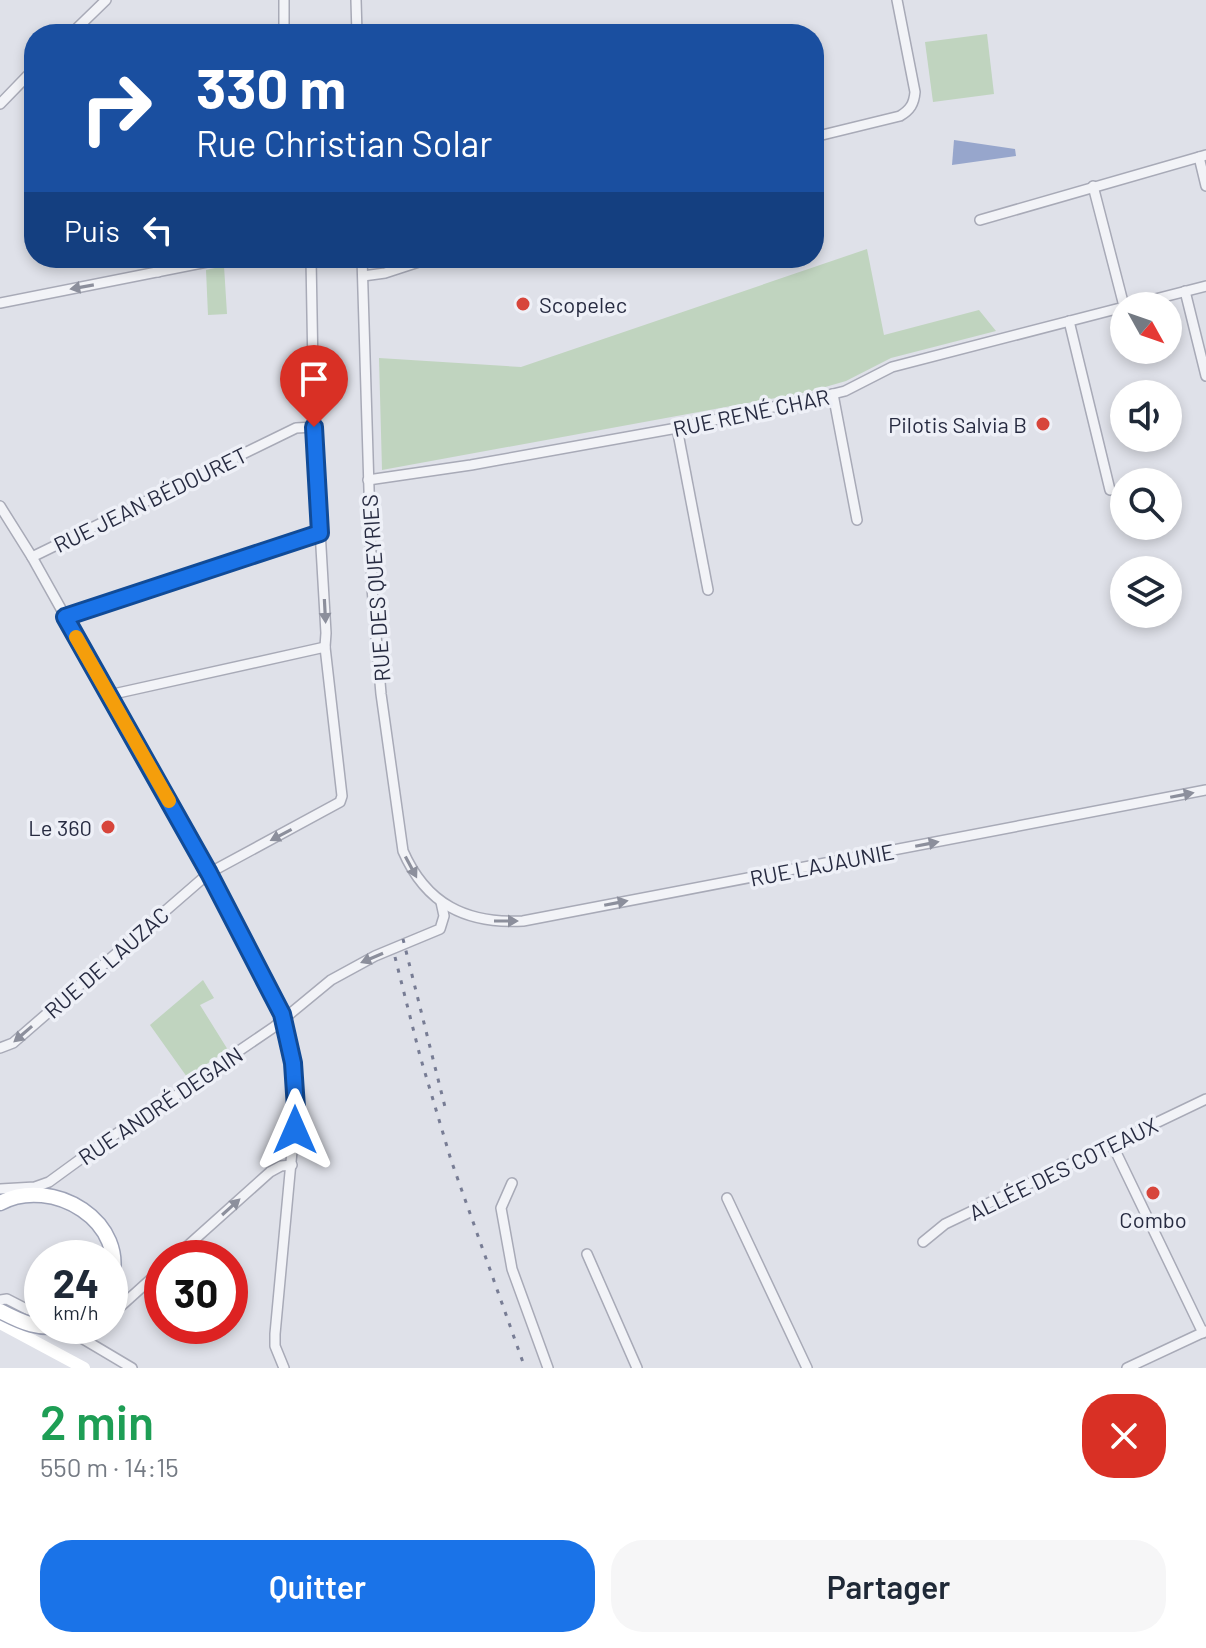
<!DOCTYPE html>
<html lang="fr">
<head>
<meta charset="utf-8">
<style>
	body { margin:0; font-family:Barlow,sans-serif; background:#f6f6f7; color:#1f2937; height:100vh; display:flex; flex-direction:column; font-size:30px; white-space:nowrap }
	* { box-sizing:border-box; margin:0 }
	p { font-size:26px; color:#747a83 }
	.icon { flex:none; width:44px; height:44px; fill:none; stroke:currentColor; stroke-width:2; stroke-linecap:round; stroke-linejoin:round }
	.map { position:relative; height:1368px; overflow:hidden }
	.details { display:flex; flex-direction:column; background:#fff; flex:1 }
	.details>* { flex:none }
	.banner { position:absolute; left:24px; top:24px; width:800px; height:244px; border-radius:32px; box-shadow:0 4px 12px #0003; background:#1a4fa0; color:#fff; overflow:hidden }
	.needle { width:52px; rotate:130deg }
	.controls { position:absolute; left:1110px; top:292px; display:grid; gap:16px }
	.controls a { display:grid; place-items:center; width:72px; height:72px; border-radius:50%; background:#fff; box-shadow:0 4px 12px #0003; font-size:40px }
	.speed { position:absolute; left:24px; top:1240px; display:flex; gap:16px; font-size:40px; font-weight:700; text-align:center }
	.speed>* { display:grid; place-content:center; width:104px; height:104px; border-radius:50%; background:#fff; box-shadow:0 4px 12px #0003; line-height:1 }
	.speed small { font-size:20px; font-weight:400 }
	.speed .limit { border:12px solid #d22; background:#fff; color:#111 }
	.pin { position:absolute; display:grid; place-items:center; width:68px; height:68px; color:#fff; margin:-82px -34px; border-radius:50% 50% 50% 0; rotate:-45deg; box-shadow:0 0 8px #0007 }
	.pin .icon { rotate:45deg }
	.me { position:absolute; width:88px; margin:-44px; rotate:0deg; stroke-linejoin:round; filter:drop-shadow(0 0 6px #0008) }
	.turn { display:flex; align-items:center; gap:28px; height:168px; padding:0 40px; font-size:36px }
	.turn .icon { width:104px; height:104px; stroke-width:2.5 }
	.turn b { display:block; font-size:56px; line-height:68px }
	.then { display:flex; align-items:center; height:76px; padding:0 40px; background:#0003; gap:16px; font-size:30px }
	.round { display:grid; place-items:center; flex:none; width:84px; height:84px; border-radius:32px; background:#f6f6f7 }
	.overview { display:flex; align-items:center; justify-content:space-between; height:136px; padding:0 40px }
	h1 { font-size:48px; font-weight:600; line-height:60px; color:#1e9e55 }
	.primary-button { display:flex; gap:16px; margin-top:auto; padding:16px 40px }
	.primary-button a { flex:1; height:92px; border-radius:32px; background:#1a73e8; color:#fff; font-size:32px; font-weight:600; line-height:92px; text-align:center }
	.primary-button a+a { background:#f6f6f7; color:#1f2937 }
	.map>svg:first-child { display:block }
	.green { fill:#c0d4bf }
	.water { fill:#97a6cc }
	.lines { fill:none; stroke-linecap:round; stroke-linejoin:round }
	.minor-casing { stroke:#a8aab7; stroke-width:12 }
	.primary-casing { stroke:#9da2b6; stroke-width:17 }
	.minor { stroke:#f2f3f7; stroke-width:9 }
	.secondary { stroke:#fff; stroke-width:12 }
	.primary { stroke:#fff; stroke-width:14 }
	.rail { stroke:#777c94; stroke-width:3; stroke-dasharray:4 8; stroke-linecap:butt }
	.primary-bridge-casing { stroke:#9da2b6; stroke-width:17; stroke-linecap:butt }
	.primary-bridge { stroke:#fff; stroke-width:14 }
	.oneway { fill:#8c8f9c }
	.route-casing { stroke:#114b97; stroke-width:20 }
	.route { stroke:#1a73e8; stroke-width:14 }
	.slow { stroke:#f59e0b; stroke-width:14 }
	.poi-dot { fill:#d7453b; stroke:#eef0f7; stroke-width:3 }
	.labels { text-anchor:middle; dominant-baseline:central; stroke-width:7; stroke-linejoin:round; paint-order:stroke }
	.poi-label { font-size:22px; fill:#272b41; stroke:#eef0f7; text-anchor:end }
	.street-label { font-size:22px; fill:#272b41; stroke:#eef0f7 }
</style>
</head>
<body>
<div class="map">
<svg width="1206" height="1368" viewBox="0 0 1206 1368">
	<rect width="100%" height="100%" fill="#dfe1e9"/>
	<!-- green -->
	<g class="green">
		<path d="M987 34 994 94 933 102 925 42Z"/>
		<path d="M867 249 884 335 979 310 996 331 891 358 846 381 808 392 382 470 379 358 521 367Z"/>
		<path d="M224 266 227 314 208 315 206 270Z"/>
		<path d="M203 980 214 998 200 1005 228 1050 187 1077 150 1025Z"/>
	</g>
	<!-- water -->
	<path class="water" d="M954 140 1015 149 1016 156 952 165Z"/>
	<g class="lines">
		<defs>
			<g id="minor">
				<path d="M356 0 357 34"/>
				<path d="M71 34 106 0"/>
				<path d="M284 34V0"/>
				<path d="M0 104 34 69"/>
				<path d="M814 137 900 116C910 110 914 104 915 92L897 0"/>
				<path d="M1199 157 1206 186"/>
				<path d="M1093 186 1124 306"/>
				<path d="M980 220 1206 155"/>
				<path d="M158 258V272"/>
				<path d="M362 258 372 588 381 694 403 851C426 904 466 924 523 921L1206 790"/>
				<path d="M363 276 385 273 431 258"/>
				<path d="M1185 291 1206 376"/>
				<path d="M0 303 227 258"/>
				<path d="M1128 306 1206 286"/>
				<path d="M1069 321 1110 490"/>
				<path d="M833 394 857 520"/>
				<path d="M677 428 708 590"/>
				<path d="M368 480 471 465 677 428 833 394 845 391 892 367 1124 307"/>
				<path d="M0 506 32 557 212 879 284 1019 293 1063 296 1108 275 1334V1346L284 1368"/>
				<path d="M32 557 296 428 314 427"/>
				<path d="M65 617 320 533"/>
				<path d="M109 695 325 647"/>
				<path d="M0 1048 13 1043 209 873 340 802 342 796 325 647 326 633 314 427 311 258"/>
				<path d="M1112 1144 1203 1333"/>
				<path d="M512 1183 501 1208 512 1269 548 1368"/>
				<path d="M0 1189 35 1187 49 1182 108 1139 219 1068 230 1057 274 1027 331 980 375 956 440 929 444 916 441 902"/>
				<path d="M727 1198 807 1368"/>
				<path d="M923 1242 945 1224 1206 1099"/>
				<path d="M587 1254 637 1368"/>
				<path d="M174 1258 270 1172 281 1166 292 1165"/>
				<path d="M0 1300 7 1299 42 1317"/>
				<path d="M110 1316 162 1269"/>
				<path d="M63 1327 132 1368"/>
				<path d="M87 1340 99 1326"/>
				<path d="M1127 1368 1206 1331"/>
			</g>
			<path id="primary" d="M0 1203C52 1175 131 1222 110 1284"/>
		</defs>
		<!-- minor casing -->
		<use href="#minor" class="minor-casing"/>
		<!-- primary casing -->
		<use href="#primary" class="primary-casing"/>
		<!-- minor -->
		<use href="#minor" class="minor"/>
		<!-- secondary -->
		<path class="secondary" d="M0 1323 84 1368"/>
		<!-- primary -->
		<use href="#primary" class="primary"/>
		<!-- rail -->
		<g class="rail">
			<path d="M403 939 446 1111"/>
			<path d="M395 957 420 1056 451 1160 525 1368"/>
		</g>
		<defs>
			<path id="primary-bridge" d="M0 1311C23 1323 39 1330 66 1326"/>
		</defs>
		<!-- primary-bridge casing -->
		<use href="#primary-bridge" class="primary-bridge-casing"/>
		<!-- primary-bridge -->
		<use href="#primary-bridge" class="primary-bridge"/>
	</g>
	<!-- one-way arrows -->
	<defs><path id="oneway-solid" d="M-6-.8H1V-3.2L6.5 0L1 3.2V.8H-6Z" transform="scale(2)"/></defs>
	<g class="oneway">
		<use href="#oneway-solid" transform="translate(82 287) rotate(170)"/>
		<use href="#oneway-solid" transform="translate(325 611) rotate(87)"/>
		<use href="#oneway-solid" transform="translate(1182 795) rotate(-11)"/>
		<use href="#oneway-solid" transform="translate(281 835) rotate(152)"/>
		<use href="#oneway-solid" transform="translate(927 844) rotate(-11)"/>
		<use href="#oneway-solid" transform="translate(411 867) rotate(62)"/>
		<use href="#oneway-solid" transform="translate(616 903) rotate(-11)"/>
		<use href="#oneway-solid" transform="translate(506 921)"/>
		<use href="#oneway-solid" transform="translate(372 958) rotate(157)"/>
		<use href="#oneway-solid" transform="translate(23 1034) rotate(139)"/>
		<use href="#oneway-solid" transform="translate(231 1207) rotate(-42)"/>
	</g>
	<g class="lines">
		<defs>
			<path id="route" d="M295 1130 296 1108 293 1063 282 1014 209 873 65 617 320 533 314 427"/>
		</defs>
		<!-- route casing -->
		<use href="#route" class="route-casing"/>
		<!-- route -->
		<use href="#route" class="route"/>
		<!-- slow -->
		<path class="slow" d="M76 637 169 801"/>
	</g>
	<!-- markers -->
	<g class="poi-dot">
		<circle cx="523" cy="304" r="8"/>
		<circle cx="1043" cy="424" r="8"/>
		<circle cx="108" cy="827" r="8"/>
		<circle cx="1153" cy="1193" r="8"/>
	</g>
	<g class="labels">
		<!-- poi labels -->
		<g class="poi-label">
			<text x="539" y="304" text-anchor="start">Scopelec</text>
			<text x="1027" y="424">Pilotis Salvia B</text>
			<text x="92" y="827">Le 360</text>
			<text x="1153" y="1219" text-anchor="middle">Combo</text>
		</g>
		<!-- street labels -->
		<g class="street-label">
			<text transform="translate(751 412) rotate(-12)">RUE RENÉ CHAR</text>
			<text transform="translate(150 499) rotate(-26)">RUE JEAN BÉDOURET</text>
			<text transform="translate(375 588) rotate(-94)">RUE DES QUEYRIES</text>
			<text transform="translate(822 864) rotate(-11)">RUE LAJAUNIE</text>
			<text transform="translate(106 962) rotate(-41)">RUE DE LAUZAC</text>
			<text transform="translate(160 1105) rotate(-34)">RUE ANDRÉ DEGAIN</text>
			<text transform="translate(1063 1168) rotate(-26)">ALLÉE DES COTEAUX</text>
		</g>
	</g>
</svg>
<div class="controls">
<a><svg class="needle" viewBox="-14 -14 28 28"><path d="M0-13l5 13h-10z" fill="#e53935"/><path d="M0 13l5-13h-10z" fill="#747a83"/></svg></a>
<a><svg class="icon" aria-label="sound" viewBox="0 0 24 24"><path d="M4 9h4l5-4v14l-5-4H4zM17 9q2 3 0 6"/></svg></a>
<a><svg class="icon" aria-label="search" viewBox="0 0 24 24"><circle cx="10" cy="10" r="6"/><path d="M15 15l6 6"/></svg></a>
<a><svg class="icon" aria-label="layers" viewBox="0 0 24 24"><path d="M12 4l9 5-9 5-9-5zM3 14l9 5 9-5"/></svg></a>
</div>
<div class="speed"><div>24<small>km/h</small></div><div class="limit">30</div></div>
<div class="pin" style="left:314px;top:427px;background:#d93025"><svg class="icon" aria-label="arrive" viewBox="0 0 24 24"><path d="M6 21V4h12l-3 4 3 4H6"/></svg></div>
<svg class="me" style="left:295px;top:1130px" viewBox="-20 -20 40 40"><path d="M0-17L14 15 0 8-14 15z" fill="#1a73e8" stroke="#fff" stroke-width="4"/></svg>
<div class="banner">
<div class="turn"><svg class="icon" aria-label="right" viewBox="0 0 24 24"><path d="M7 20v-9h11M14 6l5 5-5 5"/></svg><div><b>330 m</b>Rue Christian Solar</div></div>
<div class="then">Puis<svg class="icon" aria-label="left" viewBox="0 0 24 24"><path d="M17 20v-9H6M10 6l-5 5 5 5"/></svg></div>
</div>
</div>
<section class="details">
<div class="overview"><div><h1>2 min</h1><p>550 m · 14:15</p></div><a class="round" style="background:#d93025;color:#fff"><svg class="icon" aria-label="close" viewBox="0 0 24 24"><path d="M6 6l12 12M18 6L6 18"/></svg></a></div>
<div class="primary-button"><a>Quitter</a><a>Partager</a></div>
</section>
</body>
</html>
